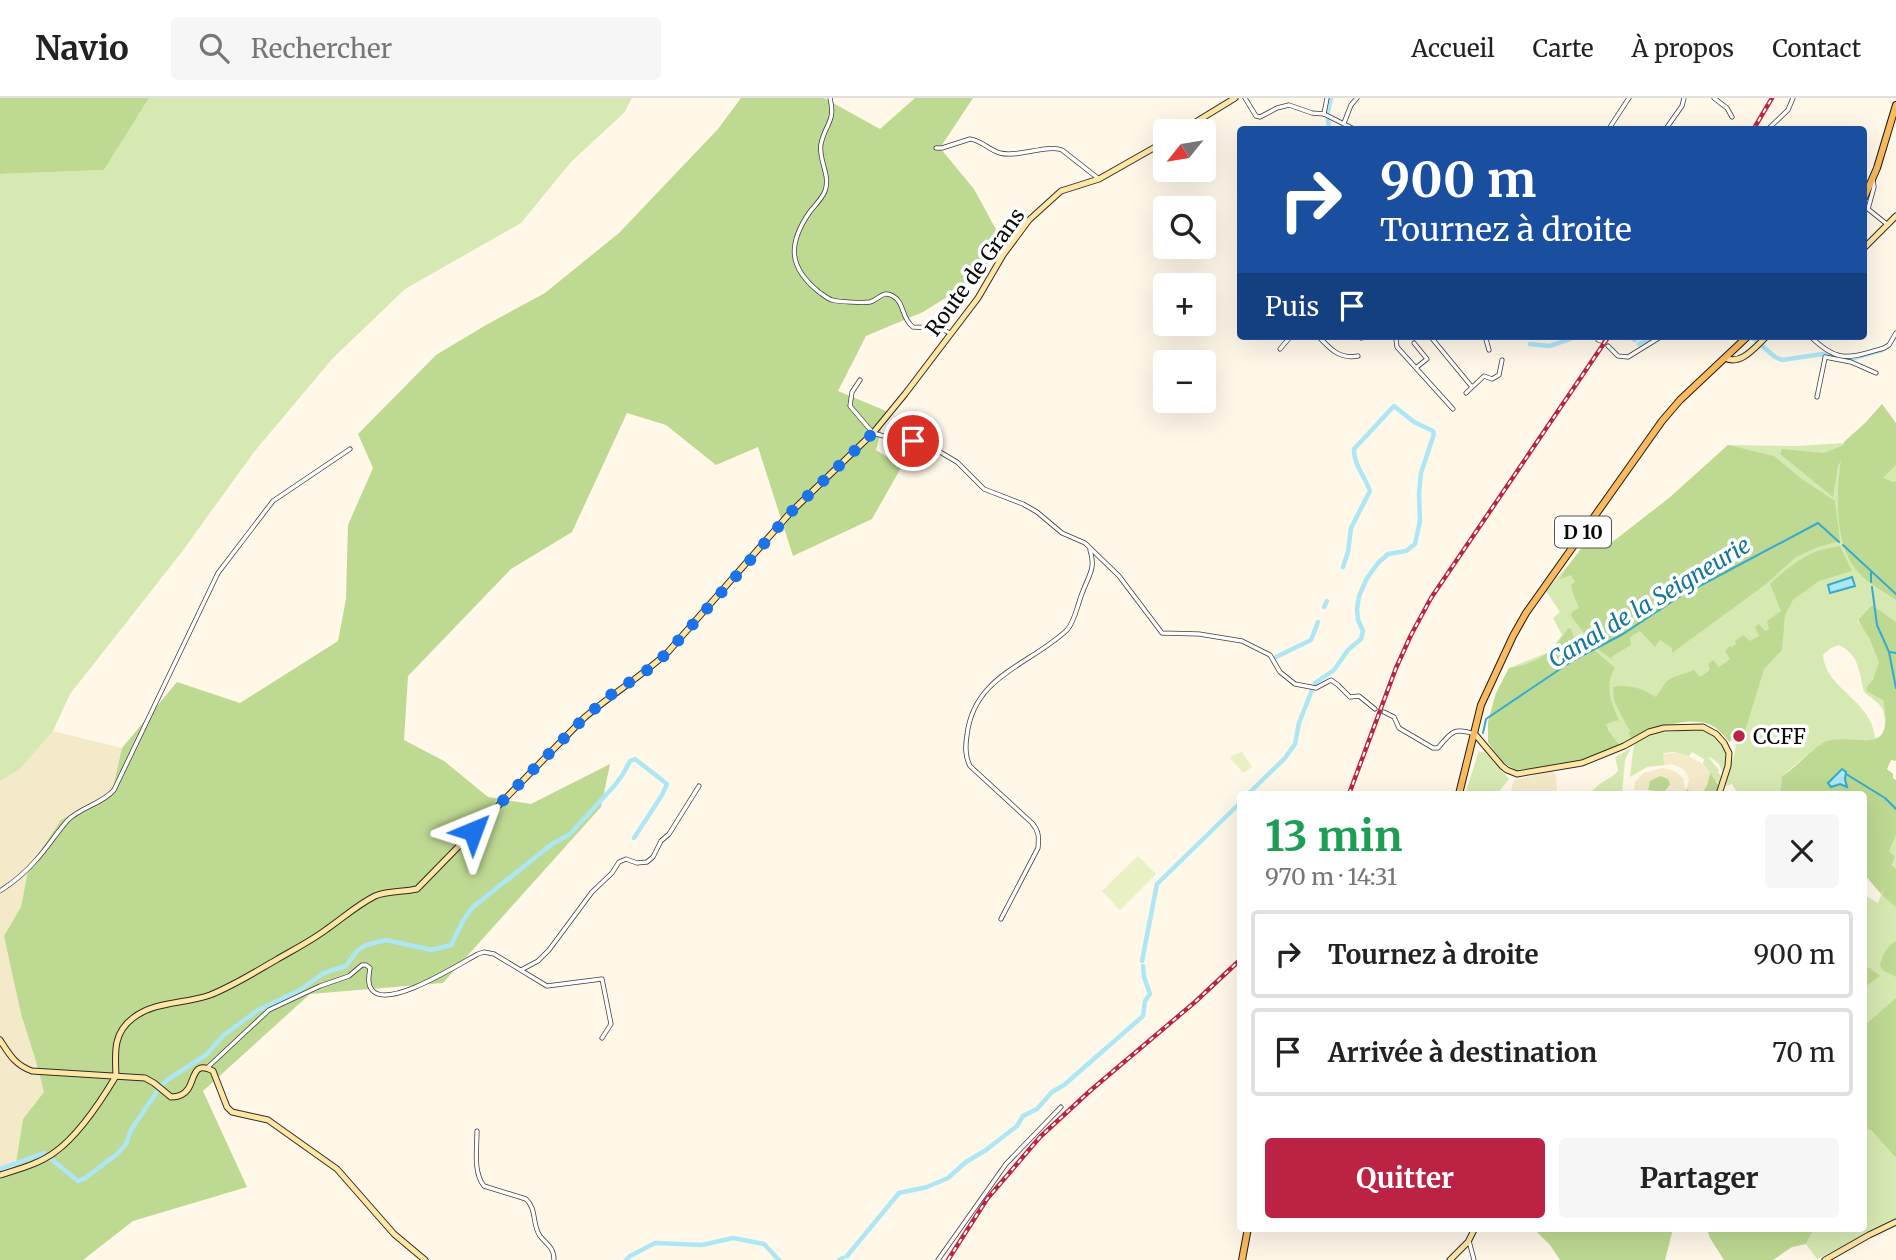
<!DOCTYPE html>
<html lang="fr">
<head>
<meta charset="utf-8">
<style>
	body { margin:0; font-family:Merriweather,serif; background:#f6f6f6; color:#222; height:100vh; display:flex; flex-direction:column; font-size:26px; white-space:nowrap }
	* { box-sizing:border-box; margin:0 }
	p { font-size:23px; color:#767676 }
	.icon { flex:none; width:38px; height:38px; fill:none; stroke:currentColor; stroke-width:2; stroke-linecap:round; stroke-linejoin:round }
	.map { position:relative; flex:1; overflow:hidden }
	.panel { position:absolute; left:1237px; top:693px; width:630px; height:441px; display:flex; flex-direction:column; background:#fff; border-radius:7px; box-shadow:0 7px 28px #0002 }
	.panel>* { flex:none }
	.banner { position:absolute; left:1237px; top:28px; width:630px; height:214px; border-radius:7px; box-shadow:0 7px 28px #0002; background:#1a4fa0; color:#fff; overflow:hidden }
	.needle { width:46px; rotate:240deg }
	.buttons { position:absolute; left:1153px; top:21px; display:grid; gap:14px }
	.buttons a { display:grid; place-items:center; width:63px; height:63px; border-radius:7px; background:#fff; box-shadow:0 7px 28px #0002; font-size:35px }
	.pin { position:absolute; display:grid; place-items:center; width:60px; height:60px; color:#fff; margin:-30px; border:4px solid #fff; border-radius:50%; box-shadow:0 2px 7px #0007 }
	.me { position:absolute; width:77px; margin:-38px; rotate:44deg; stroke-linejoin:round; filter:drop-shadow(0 0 5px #0008) }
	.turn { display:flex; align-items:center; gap:24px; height:147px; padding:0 28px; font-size:32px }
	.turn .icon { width:91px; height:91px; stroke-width:2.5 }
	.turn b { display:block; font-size:49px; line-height:60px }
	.then { display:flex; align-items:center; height:66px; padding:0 28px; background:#0003; gap:14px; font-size:26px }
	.round { display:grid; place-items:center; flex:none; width:74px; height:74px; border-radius:7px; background:#f6f6f6 }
	.summary { display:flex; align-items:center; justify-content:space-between; height:119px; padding:0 28px }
	h1 { font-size:42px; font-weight:700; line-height:52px; color:#1e9e55 }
	.cta { display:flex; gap:14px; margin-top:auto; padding:14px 28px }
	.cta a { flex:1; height:80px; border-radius:7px; background:#bb2243; color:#fff; font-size:28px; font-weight:700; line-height:80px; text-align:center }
	.cta a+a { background:#f6f6f6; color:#222 }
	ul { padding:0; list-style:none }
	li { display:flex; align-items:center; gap:21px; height:88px; margin:0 14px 10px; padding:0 14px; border:4px solid #e0e0e0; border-radius:7px }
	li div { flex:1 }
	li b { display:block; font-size:26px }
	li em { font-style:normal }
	header { display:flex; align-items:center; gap:42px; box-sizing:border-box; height:98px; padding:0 35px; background:#fff; border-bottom:2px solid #e0e0e0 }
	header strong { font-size:33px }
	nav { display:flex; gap:38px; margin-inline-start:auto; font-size:24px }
	.search { width:490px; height:63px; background:#f6f6f6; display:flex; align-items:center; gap:18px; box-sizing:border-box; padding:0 24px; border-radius:7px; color:#767676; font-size:26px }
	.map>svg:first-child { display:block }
	.farmland { fill:#f4e9c9 }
	.green { fill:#d7e9b2; fill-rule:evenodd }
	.forest { fill:#bed992 }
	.pitch { fill:#e8f0c4 }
	.water { fill:#ade7f6; stroke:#33aace; stroke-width:2 }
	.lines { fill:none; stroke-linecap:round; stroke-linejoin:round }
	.stream { stroke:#33aace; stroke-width:2 }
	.canal { stroke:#ade7f6; stroke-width:4.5 }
	.street-casing { stroke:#3d3d3d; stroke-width:5 }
	.secondary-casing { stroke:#2c2c2c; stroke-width:7 }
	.primary-casing { stroke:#1b1b1b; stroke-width:8 }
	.street { stroke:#fff; stroke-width:3.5 }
	.secondary { stroke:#ffe6a3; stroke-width:5 }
	.primary { stroke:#faba5d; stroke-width:6 }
	.rail-casing { stroke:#bb2243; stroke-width:4.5 }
	.rail { stroke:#fff; stroke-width:2; stroke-dasharray:5; stroke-linecap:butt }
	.route { stroke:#1a73e8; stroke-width:12; stroke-dasharray:0 21.6 }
	.poi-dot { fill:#bb2243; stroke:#fff; stroke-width:2.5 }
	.labels { text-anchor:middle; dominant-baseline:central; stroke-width:7; stroke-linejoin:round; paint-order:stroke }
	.shield { fill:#fff; stroke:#545454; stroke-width:2 }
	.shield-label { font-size:19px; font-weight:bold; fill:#0a0a0a }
	.street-label { font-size:21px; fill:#0a0a0a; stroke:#fff }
	.poi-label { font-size:21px; fill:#0a0a0a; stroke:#fff; text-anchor:start }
	.water-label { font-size:23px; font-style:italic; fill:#14779c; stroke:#fff }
</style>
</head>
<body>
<header>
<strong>Navio</strong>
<div class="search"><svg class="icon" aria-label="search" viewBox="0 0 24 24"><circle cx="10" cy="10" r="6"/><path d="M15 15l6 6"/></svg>Rechercher</div>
<nav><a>Accueil</a><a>Carte</a><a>À propos</a><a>Contact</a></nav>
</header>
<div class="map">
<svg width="1896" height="1162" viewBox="0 0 1896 1162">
	<rect width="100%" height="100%" fill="#fff7e8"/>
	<!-- farmland -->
	<g class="farmland">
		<path d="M53 633 122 650 113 694 28 772 21 809 4 838 21 916 35 960 44 994 23 1021 15 1072 0 1075V683L20 671Z"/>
		<path d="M1675 655 1686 657 1701 665 1709 674V684L1706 690 1699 696H1695L1686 691 1689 683 1687 675 1681 670 1672 666 1665 667 1663 661 1664 656Z"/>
		<path d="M1662 670 1674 673 1683 680 1686 696H1660L1666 692 1659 678 1650 683 1648 692H1634L1635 684 1643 675Z"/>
		<path d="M1552 673 1556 677 1557 695 1556 696H1510L1514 682Z"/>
	</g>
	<!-- green -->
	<g class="green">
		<path d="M149 0H632L624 15 571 64 521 125 405 191 332 261 254 354 181 455 70 596 53 633 20 671 0 683V76L104 72Z"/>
		<path d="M1867 325 1896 326V524L1872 507 1857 523C1868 531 1873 552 1879 565V569L1866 593 1883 601C1896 665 1855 632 1826 644 1816 648 1792 670 1782 678L1780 696H1738L1732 686 1722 689 1734 658 1736 645 1739 642 1711 625 1680 622 1641 634 1621 648 1591 660 1504 662 1488 644C1487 615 1496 596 1509 570L1549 554 1562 537 1553 520 1560 514 1546 493 1567 468 1604 451 1670 400 1728 347 1796 348 1844 345ZM1839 547C1860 557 1859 575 1864 594 1883 609 1885 608 1885 633L1879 639 1875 640C1872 602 1825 591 1823 557L1831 550Z"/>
		<path d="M1696 631C1709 631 1725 643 1727 657 1728 663 1725 669 1723 675L1719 666 1710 659 1709 660 1719 672 1718 674 1721 678 1719 686 1703 666 1704 661 1692 654 1689 658 1674 654 1663 655 1664 656 1663 661 1665 667 1647 669 1630 679 1634 645 1651 636Z"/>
		<path d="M1631 650 1625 662 1622 696H1586C1593 694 1594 690 1600 686 1607 680 1613 680 1618 672L1615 659Z"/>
		<path d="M1479 653 1487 656 1509 681 1497 696H1465Z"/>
		<path d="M1896 737V987L1864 1014V797L1878 805 1895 760 1889 753Z"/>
		<path d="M1864 1031 1871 1032 1896 1060V1120L1870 1132 1849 1146 1817 1161 1806 1146 1814 1131 1864 1130Z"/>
	</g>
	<!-- forest -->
	<g class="forest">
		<path d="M0 0H149L104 72 0 76Z"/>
		<path d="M741 0H824L880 31 915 0H973L940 50 974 91 1000 139 982 177 923 214 866 238 838 293 886 313 876 352 902 368 872 421 793 458 758 349 716 367 666 327 627 315 572 434 511 471 408 578 404 642 444 663 488 699 531 706 610 666 601 709 443 885 310 896 203 993 247 1089 133 1123 83 1162H0V1075L15 1071 23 1021 44 994 35 960 21 916 4 838 21 809 28 772 61 722 112 694 122 650 177 584 240 605 338 543 346 501 348 427 373 370 358 336 436 257 486 227 545 195 619 135 718 31Z"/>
		<path d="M1882 306 1896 325V367L1883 380 1894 384 1896 383V502C1883 493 1866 484 1857 473 1834 446 1836 395 1841 362L1838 368 1833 399 1780 356 1782 351 1824 355 1844 347V344L1866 324Z"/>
		<path d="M1728 347 1774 358 1803 382 1835 403 1840 443 1818 449 1796 459 1766 486 1672 555V550L1660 542 1655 549 1640 533 1630 539 1631 547 1611 559 1614 563 1595 549 1571 518 1572 514 1579 510 1572 493 1571 487 1575 484 1571 477 1560 481C1568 465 1582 452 1591 436L1606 449 1669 400Z"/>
		<path d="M1840 448 1852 473 1819 483 1793 502 1785 517 1782 552 1764 571 1745 633 1729 644C1723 636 1717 629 1708 626 1688 618 1649 632 1631 640L1628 634 1631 633 1627 628 1614 603 1613 589C1629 586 1642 590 1655 599 1661 594 1661 590 1666 584 1671 578 1686 576 1694 572L1700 579 1710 572 1708 566 1713 562 1719 569 1730 561 1725 553 1730 548 1731 550 1736 546 1735 543 1743 537 1750 543 1759 538 1755 529 1759 526 1765 533 1769 531 1767 523 1781 513 1770 486C1793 465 1809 452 1840 448Z"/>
		<path d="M1872 507 1896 524V663L1891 662 1887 671 1893 676V680L1896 682V737L1889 753 1895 759 1892 767 1896 771V809L1882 797 1884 790 1881 796 1864 776V696H1780L1782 678C1796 670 1812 650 1825 644 1854 632 1896 665 1883 602L1866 593 1867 589 1873 581 1879 565 1869 540 1858 522Z"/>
		<path d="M1568 530 1571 531C1574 539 1578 550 1585 555L1593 551 1615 570C1604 586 1611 606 1619 622L1606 626 1608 632 1619 647 1591 661 1537 670 1516 672 1502 664 1488 644V624L1496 595 1509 570C1537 566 1554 554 1568 530Z"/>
		<path d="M1710 674 1719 688 1718 696H1686V691C1703 701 1708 691 1710 674Z"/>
		<path d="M1660 678 1668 681 1670 686C1667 691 1663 697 1656 696V693L1648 692 1650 683Z"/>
		<path d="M1896 843V879L1884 873 1880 868C1882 857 1886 849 1896 843Z"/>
		<path d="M1864 869 1870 870 1880 878 1866 888 1864 892Z"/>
		<path d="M1896 900V1060L1871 1032 1864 1031V928Z"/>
		<path d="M1534 1131 1673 1130V1131L1665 1162H1560L1550 1147Z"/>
		<path d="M1707 1131V1130L1814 1131 1806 1146 1792 1149 1773 1162H1724L1710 1140Z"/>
	</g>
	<!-- pitch -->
	<g class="pitch">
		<path d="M1242 654 1252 669 1243 675 1230 660 1234 656Z"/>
		<path d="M1138 758 1156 776 1120 812 1102 793Z"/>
	</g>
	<!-- water -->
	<g class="water">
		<path d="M1852 479 1855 488 1830 495 1828 487Z"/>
		<path d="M1842 671 1846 674 1845 681 1847 689 1840 686 1831 689 1828 685Z"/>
	</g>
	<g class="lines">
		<!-- stream -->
		<g class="stream">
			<path d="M1843 447 1896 496"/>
			<path d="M1871 474V484"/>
			<path d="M1872 489 1877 527 1889 554 1896 590"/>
			<path d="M1890 554 1896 555"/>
			<path d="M1483 635 1486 621 1572 563 1623 536 1679 499 1818 425 1839 444"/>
			<path d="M1846 676 1885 700 1896 711"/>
		</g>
		<!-- canal -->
		<g class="canal">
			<path d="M1328 14 1331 0"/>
			<path d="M1328 21 1329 32"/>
			<path d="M1630 238 1635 242"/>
			<path d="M1753 240 1775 259 1782 262 1823 256 1839 260"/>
			<path d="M1530 246 1550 248 1570 241 1572 238"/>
			<path d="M1639 246 1655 238"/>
			<path d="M1847 262 1882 252"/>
			<path d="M1324 509 1327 503"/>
			<path d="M1274 560 1311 542 1318 524"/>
			<path d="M1315 585 1334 572 1348 552 1361 541 1363 533 1358 522 1357 511 1359 498 1367 480 1378 465 1388 456 1406 453 1415 446 1420 423 1419 395 1421 375 1434 336 1433 333 1414 324 1394 308 1354 351C1353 365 1365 379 1370 393L1351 430 1348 454 1343 469"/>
			<path d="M1248 696 1285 660 1295 646 1299 625 1312 592"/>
			<path d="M1142 863 1157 786 1241 704"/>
			<path d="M161 988 167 982 206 957 224 937 258 912 300 892 324 875 346 868 357 853 366 847 386 842 432 852 451 847 464 821 473 809 552 746 570 736 615 687 623 676 630 663 635 661 667 686 662 697 634 740"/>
			<path d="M50 1060 78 1083 84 1081 117 1056 126 1046 131 1032 158 992"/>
			<path d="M0 1071 44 1055"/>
			<path d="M847 1158 899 1095 927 1089 948 1080 966 1064 986 1052 1017 1028 1023 1018 1037 1011 1052 994 1064 987 1143 918 1145 903 1150 896 1144 879 1143 868"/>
			<path d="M626 1162 630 1158 655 1145 702 1147 733 1140 764 1146 779 1162"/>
			<path d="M839 1162 843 1160"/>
		</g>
		<defs>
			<g id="street">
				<path d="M830 0C836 24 825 26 821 46 818 62 831 77 825 93 822 101 814 108 809 115 788 146 788 169 819 194 822 196 828 201 832 202 838 204 865 205 870 204 880 201 882 192 893 198 905 205 901 220 913 229L939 230 950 235"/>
				<path d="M1245 0 1256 18 1260 19 1277 10 1289 7 1312 15 1324 16 1356 32"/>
				<path d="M1714 0 1727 10 1732 19"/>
				<path d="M1324 16 1327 0"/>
				<path d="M1344 25 1351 7 1357 0"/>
				<path d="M1608 32 1629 0"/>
				<path d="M1665 32 1682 8 1684 0"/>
				<path d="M1767 32 1788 12 1793 0"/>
				<path d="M936 50H942L970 41C981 42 989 52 1000 55 1017 60 1047 46 1062 52L1099 81"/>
				<path d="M1873 81 1874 89 1868 111 1888 127"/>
				<path d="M1318 238C1329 250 1340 262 1358 258"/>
				<path d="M1356 238 1361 240 1369 238"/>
				<path d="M1399 238 1396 241 1397 249 1453 311"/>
				<path d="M1430 238 1472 289"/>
				<path d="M1485 238 1489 252"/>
				<path d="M1599 238 1598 242 1601 243"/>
				<path d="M1810 238C1838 266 1849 260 1884 250L1889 247 1896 235"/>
				<path d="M1414 245 1427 261 1417 269"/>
				<path d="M1608 248 1618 258 1628 259 1662 238"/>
				<path d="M1280 251 1291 238"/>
				<path d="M1825 259 1851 264 1876 275"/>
				<path d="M860 282 852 294 850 308 873 335 887 339 913 343 940 354 957 364 984 391 1023 406 1037 414 1062 435 1085 445 1119 478 1162 535 1199 536 1242 543 1270 557 1280 574 1295 586 1316 590 1331 582 1338 587 1350 599 1359 598 1375 611"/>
				<path d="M1466 295 1484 278 1492 281 1499 277 1502 262"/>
				<path d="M1817 299 1825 260"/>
				<path d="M1384 614 1394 619 1399 630 1433 650H1438C1451 634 1454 629 1474 636"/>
				<path d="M0 793C14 784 26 774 37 761 48 749 57 734 68 722 81 709 102 706 114 692L218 475 273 403 350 351"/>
				<path d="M1001 821 1038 750C1039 739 1039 733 1032 725L970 668C965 658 965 649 967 637 974 577 1030 567 1067 532 1075 524 1078 504 1083 493 1089 477 1096 470 1090 452"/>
				<path d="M521 872 538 863 549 852 592 794 612 775 619 764 626 761 637 765 647 764 653 759 661 743 669 736 699 688"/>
				<path d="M207 970 269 912 320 888 349 878 362 867H366L370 870C369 877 367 886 372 892 388 912 459 866 478 856L484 854 494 856 547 888 602 881 611 926 602 940"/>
				<path d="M477 1033C477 1051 473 1074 484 1088L526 1101C537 1111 532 1127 540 1138 547 1147 554 1149 554 1162"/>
				<path d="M1469 1143 1474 1162"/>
				<path d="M938 1162 1006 1066 1061 1009"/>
			</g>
			<g id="secondary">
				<path d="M1181 33 1235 0"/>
				<path d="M1864 150 1896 118"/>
				<path d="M1725 260C1741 268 1755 249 1767 238"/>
				<path d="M1474 635 1502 668 1507 672 1517 676 1582 665 1624 648 1649 634 1664 630 1703 629 1716 636 1724 645 1729 655 1728 668 1719 696"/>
				<path d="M0 942C9 956 15 967 32 973L145 980 154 985 171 999C177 999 184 997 188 991 195 981 193 962 213 973L227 1009 232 1014 268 1022 337 1071 394 1136 425 1162"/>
				<path d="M116 978C115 954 113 935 133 920 155 903 185 906 210 897 233 888 255 874 276 862 293 852 311 843 327 831 343 820 357 807 375 798 386 793 404 794 417 791L584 620C612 596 642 578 668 554L790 415 873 335 905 296 978 200 1003 157 1029 122 1061 93 1099 81 1166 43"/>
				<path d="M0 1077C19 1071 39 1066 55 1054 79 1037 101 1003 116 978"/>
				<path d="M1450 1162 1468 1144 1475 1130"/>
				<path d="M1825 1162 1869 1137 1896 1124"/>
			</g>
			<g id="primary">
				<path d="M1864 100 1877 70 1896 7"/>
				<path d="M1459 696 1481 607 1513 538 1526 515 1662 323 1680 302 1748 238"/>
				<path d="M1242 1162 1248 1130"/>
			</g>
		</defs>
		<!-- street casing -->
		<use href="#street" class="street-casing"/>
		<!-- secondary casing -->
		<use href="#secondary" class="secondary-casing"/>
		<!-- primary casing -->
		<use href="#primary" class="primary-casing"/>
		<!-- street -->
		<use href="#street" class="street"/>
		<!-- secondary -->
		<use href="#secondary" class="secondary"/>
		<!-- primary -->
		<use href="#primary" class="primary"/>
		<defs>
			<g id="rail">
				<path d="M1753 32 1772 0"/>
				<path d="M1349 696 1396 570 1411 537 1431 500 1609 238"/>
				<path d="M948 1162 987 1101 1040 1039 1091 992 1195 904 1241 861"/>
			</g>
		</defs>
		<!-- rail casing -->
		<use href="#rail" class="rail-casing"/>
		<!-- rail -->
		<use href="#rail" class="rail"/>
	</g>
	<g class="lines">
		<!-- route -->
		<path class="route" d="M473 733 584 620 612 596 649 571 668 554 747 466 790 415 873 335 887 339 913 343"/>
	</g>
	<!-- markers -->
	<circle class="poi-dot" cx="1739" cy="638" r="7"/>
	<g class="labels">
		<!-- shield labels -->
		<rect class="shield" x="1555" y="418.5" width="56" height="31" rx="5"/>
		<g class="shield-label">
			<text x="1583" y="434">D 10</text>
		</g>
		<!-- street labels -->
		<g class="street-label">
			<text transform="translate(975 174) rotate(-54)">Route de Grans</text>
		</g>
		<!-- poi labels -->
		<g class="poi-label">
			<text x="1753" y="638">CCFF</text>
		</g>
		<!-- water labels -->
		<g class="water-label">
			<text transform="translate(1649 504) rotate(-31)">Canal de la Seigneurie</text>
		</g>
	</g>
</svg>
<div class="buttons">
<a><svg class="needle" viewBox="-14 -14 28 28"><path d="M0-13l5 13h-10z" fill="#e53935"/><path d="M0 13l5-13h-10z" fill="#767676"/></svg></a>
<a><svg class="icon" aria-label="search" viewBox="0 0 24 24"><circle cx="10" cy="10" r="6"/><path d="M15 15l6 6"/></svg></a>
<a>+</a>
<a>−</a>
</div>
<div class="pin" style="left:913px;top:343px;background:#d93025"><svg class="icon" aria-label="arrive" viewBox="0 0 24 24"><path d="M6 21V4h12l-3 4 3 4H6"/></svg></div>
<svg class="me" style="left:473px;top:733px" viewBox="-20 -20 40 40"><path d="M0-17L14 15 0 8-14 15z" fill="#1a73e8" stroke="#fff" stroke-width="4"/></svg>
<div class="banner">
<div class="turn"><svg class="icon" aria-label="right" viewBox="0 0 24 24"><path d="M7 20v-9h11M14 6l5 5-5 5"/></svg><div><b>900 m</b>Tournez à droite</div></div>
<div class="then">Puis<svg class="icon" aria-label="arrive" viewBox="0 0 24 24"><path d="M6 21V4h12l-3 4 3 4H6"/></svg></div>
</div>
<section class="panel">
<div class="summary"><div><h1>13 min</h1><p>970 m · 14:31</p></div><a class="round"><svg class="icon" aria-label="close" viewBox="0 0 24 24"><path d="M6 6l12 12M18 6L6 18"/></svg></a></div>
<ul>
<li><svg class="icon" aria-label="right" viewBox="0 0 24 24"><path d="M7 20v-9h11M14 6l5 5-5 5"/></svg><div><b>Tournez à droite</b></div><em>900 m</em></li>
<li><svg class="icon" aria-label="arrive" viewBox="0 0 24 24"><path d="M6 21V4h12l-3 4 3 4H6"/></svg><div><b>Arrivée à destination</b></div><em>70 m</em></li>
</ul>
<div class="cta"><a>Quitter</a><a>Partager</a></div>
</section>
</div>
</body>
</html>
